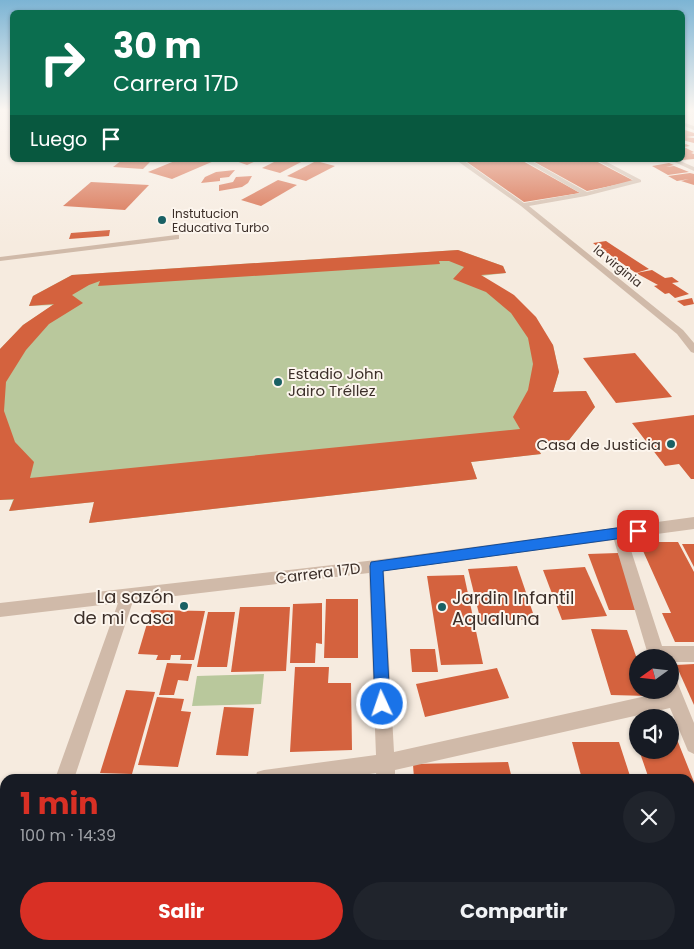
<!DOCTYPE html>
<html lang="es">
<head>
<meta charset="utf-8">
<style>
	body { margin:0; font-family:Poppins,sans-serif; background:#20242c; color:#f1f3f6; height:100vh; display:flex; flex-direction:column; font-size:19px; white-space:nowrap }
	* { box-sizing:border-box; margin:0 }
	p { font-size:16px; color:#9ea1a6 }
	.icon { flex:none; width:28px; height:28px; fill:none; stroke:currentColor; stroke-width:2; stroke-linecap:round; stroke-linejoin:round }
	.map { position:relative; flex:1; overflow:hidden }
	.panel { position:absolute; left:0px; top:774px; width:695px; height:176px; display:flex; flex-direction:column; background:#171b24; border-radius:15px 15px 0 0; box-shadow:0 1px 4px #0004 }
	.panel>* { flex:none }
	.banner { position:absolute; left:10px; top:10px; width:675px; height:152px; border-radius:8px; box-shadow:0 1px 4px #0004; background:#0b6e4f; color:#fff; overflow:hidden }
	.needle { width:32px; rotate:255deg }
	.controls { position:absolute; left:629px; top:649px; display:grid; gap:10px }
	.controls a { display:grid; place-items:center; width:50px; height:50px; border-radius:50%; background:#171b24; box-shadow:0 1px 4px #0004; font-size:25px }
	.pin { position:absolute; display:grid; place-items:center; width:42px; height:42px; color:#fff; margin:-21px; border-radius:10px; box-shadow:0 2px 8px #0006 }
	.me { position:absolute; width:55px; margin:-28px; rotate:357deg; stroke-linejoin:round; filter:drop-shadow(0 0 4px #0008) }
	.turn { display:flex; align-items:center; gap:18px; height:105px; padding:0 20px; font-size:22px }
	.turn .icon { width:65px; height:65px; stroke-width:2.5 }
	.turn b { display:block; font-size:35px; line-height:42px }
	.then { display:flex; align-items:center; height:48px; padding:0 20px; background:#0003; gap:10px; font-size:19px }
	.round { display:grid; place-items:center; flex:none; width:52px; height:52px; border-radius:26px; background:#20242c }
	.summary { display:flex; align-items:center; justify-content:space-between; height:85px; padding:0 20px }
	h1 { font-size:30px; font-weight:700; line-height:38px; color:#d93025 }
	.primary-button { display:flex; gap:10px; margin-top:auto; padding:10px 20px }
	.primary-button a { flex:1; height:58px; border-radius:30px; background:#d93025; color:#fff; font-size:20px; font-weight:700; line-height:58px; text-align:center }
	.primary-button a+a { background:#20242c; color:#f1f3f6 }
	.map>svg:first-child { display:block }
	.green { fill:#b9c89c }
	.building { fill:#d4623e; fill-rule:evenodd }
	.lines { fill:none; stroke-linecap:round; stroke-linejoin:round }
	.street { fill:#d0baa9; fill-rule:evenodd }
	.route { fill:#1a73e8; stroke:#114b97 }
	.poi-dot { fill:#196064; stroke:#fcf5ed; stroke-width:2 }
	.labels { text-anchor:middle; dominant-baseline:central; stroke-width:4; stroke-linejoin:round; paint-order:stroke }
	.far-poi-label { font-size:12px; fill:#3c2f29; stroke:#fcf5ed; text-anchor:start }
	.far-street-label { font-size:12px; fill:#3c2f29; stroke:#fcf5ed }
	.poi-label { font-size:15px; fill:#3c2f29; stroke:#fcf5ed; text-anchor:start }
	.street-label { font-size:15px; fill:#3c2f29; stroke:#fcf5ed }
	.near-poi-label { font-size:18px; fill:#3c2f29; stroke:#fcf5ed; text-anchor:end }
</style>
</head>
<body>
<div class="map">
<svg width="694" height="949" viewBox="0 0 694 949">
	<rect width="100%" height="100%" fill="#f6ebdf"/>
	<!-- green -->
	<g class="green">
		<path d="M458 250 503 266 506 273 481 276 553 345 559 372 553 392 586 391 595 407 569 440 536 444 541 454 471 462 477 479 89 523 94 502 9 511 13 500H0V349L23 325 53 305 29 306 33 296 72 275Z"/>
		<path d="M264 674 261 704 192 706 197 676Z"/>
		<rect x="410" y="945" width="56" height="4"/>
	</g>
	<!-- building -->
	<g class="building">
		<path d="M682 129 694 133V136L686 137 694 138V143L682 140Z"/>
		<path d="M686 144 690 146 684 147 694 152 691 153 694 154V159L682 160V145Z"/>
		<path d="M122 160H152L143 169 113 167Z"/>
		<path d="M177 160H209L214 161 172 179 148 172Z"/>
		<path d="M233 160H258L247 165Z"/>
		<path d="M278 160H305L280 173 262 168Z"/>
		<path d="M464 160H521L580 193 524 202Z"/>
		<path d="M531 160H594L634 181 587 191Z"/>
		<path d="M316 161 335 166 306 181 287 176Z"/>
		<path d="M669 163 674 165 666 167 674 166 689 172 668 175 652 166Z"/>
		<path d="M235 170 229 177 220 178V181L201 183 205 177 216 172Z"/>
		<path d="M690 173 694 174V185L681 181 689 179 677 181 668 176Z"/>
		<path d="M252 176 248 183 242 187 219 191V185L233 182 236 177Z"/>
		<path d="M278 180 297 185 261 206 241 200Z"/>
		<path d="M91 182 149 185 125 210 63 206Z"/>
		<path d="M110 230 109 236 69 239 71 233Z"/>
		<path d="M606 241 615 247 649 269 636 273 603 250 612 248 602 250 593 243Z"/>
		<path d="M458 250 503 266 506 273 481 275 514 295 536 317 553 345 559 372 553 392 586 391 595 407 569 440 535 444 541 454 471 462 477 479 89 523 94 502 9 511 14 499 0 500V349L23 325 54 304 29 306 33 296 72 275ZM439 261H449L464 267 453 279 486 292 511 313 528 338 533 364 528 390 513 417 520 429 30 478 34 462 15 442 4 411 6 382 26 350 49 324 83 303 72 295 89 285 100 281 98 286 440 264Z"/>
		<path d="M652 270 665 278 672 277 679 282 672 283 689 294 675 298 669 293 665 294 654 286 658 285 636 273Z"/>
		<path d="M692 298 694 304 684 306 677 301Z"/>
		<path d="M635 353 672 397 616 403 583 358Z"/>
		<path d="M694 415V479H691L679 464 665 466 632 423Z"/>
		<path d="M639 542H678L694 572V642H675L662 613H671Z"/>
		<path d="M682 544H694V567Z"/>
		<path d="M618 553 642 610H609L588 554Z"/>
		<path d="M517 566 535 619 481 622 468 569Z"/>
		<path d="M585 567 607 616 562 620 543 570Z"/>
		<path d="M464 575 483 664 441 665 427 576Z"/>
		<path d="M326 599H358V658H324Z"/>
		<path d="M322 603V644L316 643 315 663H290L293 604Z"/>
		<path d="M240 607H290L286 671 231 672Z"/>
		<path d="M151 610 205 611 194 660H180L181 655H171L170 660H156L158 655 138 654Z"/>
		<path d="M208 612H235L227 667H197Z"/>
		<path d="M591 629 627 630 638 662V690H647L649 696 611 695Z"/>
		<path d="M410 649H435L438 672H412Z"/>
		<path d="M167 663 192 664 188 681 178 680 174 695H159Z"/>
		<path d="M694 664V705L676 665Z"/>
		<path d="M295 667H329L328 683H351L352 750 290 752Z"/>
		<path d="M497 668 509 698 425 717 416 684Z"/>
		<path d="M126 690 155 692 132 774 100 773Z"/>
		<path d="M157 697 184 699 181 711 191 712 178 767 138 765Z"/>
		<path d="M224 707 254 708 248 756 216 755Z"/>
		<path d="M670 732H674L694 782V828H690V779H649L639 750H670Z"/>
		<path d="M572 742H619L631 779H582Z"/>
		<path d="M508 762 512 779H414L413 764Z"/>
		<rect x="136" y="945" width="23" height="4"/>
		<path d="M224 945H265V949H223Z"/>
		<path d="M270 945H337V949H269Z"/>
		<path d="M486 945H524L525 949H487Z"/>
		<path d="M583 945H668L669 949H584Z"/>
	</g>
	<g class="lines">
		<!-- street -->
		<g class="street">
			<path d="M682 122 694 126V130L682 125Z"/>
			<path d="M456 160H463L524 203 580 193 523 160H530L587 192 633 180 596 160H603L641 180V182L586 196 529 206 683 330 694 343V353L691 352 677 334 521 206Z"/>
			<path d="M670 160H678L694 167V171Z"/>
			<path d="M176 235H179V239L0 261V257Z"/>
			<path d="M694 517V529L627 538 662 646H694V662H670V658H649L614 540 384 571 394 752 664 692 663 690H670V677L676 679 694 723V754L688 751 670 708 395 770V779H377L376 773 337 779H255L257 772 264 770 376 755 369 573 133 601 74 779H55L118 603 0 617V603L376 560Z"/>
			<path d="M5 935V945H18L17 949H0V937Z"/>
			<rect x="383" y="945" width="22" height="4"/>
		</g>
	</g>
	<!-- sky -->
	<linearGradient id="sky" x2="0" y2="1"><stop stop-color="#7cb4d4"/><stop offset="0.45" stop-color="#fbf6f1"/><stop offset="1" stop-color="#fbf6f1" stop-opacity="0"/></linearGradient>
	<rect width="694" height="244" fill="url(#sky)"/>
	<!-- route -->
	<path class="route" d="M638 525 644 531 638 536 383 571 390 704 388 709 382 712 377 709 375 704 370 566 371 562Z"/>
	<!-- markers -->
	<g class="poi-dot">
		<circle cx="162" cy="220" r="5"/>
		<circle cx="278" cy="382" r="5"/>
		<circle cx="671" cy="444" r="5"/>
		<circle cx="184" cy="606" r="5"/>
		<circle cx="442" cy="607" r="5"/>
	</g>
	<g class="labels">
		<!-- far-poi labels -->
		<g class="far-poi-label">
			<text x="172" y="213">Instutucion<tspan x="172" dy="14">Educativa Turbo</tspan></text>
		</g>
		<!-- far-street labels -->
		<g class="far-street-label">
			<text transform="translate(618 266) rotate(39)">la virginia</text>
		</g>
		<!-- poi labels -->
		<g class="poi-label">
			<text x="288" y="373">Estadio John<tspan x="288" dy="17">Jairo Tréllez</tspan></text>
			<text x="661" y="444" text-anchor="end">Casa de Justicia</text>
		</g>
		<!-- street labels -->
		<g class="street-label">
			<text transform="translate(318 573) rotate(-7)">Carrera 17D</text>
		</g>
		<!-- near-poi labels -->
		<g class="near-poi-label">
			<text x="174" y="596">La sazón<tspan x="174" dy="21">de mi casa</tspan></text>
			<text x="452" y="597" text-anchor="start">Jardin Infantil<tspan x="452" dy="21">Aqualuna</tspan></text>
		</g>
	</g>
</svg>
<div class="controls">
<a><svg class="needle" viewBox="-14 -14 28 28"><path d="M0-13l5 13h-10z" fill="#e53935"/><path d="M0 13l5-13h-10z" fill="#9ea1a6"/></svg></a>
<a><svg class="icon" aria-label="sound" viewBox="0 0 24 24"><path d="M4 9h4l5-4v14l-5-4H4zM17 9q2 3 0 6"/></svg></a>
</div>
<div class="pin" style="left:638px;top:531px;background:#d93025"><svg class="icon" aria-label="arrive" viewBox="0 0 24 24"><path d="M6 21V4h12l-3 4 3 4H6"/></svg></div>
<svg class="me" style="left:382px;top:704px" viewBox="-20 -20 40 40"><circle r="17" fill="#1a73e8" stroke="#fff" stroke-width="3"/><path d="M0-11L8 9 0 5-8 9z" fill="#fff"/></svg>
<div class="banner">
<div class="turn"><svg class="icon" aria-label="right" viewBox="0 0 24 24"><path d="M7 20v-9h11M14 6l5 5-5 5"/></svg><div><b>30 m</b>Carrera 17D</div></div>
<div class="then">Luego<svg class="icon" aria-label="arrive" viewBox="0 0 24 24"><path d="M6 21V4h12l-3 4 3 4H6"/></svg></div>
</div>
<section class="panel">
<div class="summary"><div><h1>1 min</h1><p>100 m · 14:39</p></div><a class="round"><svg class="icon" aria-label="close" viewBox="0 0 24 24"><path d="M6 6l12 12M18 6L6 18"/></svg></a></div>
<div class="primary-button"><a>Salir</a><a>Compartir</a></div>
</section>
</div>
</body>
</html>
